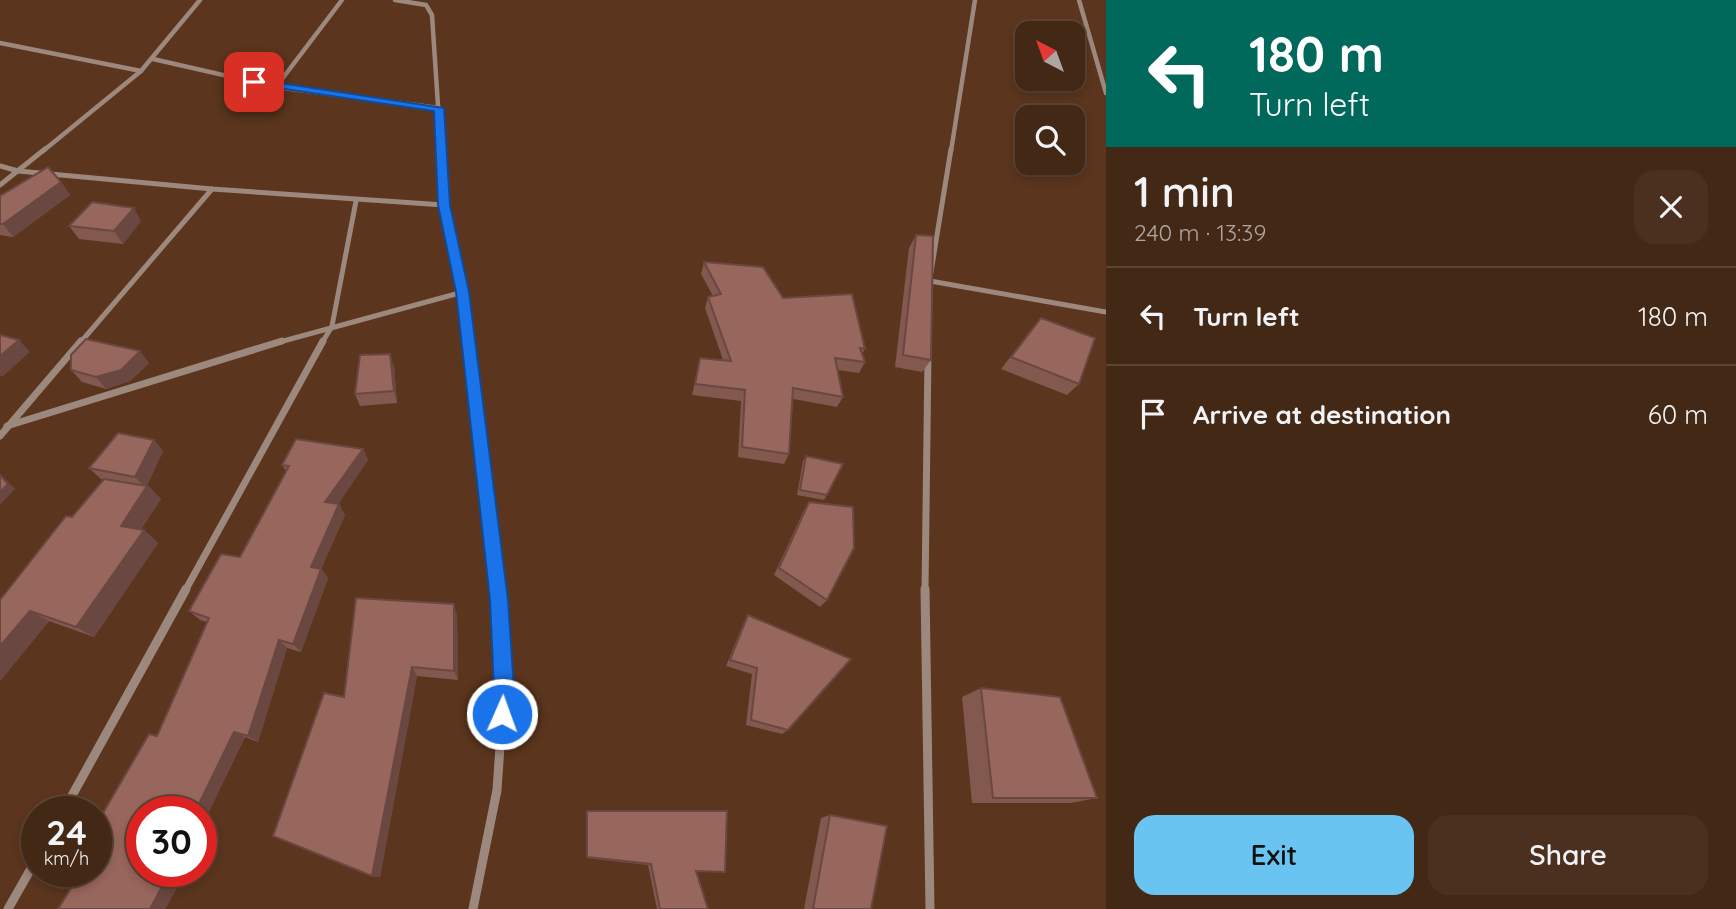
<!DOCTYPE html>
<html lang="en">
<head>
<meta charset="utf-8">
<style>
	body { margin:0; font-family:Quicksand,sans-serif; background:#4b301f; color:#f1f3f6; height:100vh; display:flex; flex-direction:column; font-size:26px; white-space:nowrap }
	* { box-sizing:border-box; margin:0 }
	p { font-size:23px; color:#afa6a1 }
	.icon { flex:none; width:38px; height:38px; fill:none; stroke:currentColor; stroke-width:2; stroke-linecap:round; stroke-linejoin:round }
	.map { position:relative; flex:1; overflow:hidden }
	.sheet { display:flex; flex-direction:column; background:#442816; width:630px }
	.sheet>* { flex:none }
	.guide { background:#00695c; color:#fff; overflow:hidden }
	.needle { width:46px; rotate:319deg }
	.tools { position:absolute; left:1015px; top:21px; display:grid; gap:14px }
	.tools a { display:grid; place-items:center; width:70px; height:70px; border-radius:14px; background:#442816; box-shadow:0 4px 10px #0003,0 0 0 2px #5c4435; font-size:35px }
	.speed { position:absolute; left:21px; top:796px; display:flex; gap:14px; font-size:35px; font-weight:700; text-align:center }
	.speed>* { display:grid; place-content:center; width:91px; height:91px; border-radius:50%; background:#442816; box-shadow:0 4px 10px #0003,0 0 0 2px #5c4435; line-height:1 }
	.speed small { font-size:18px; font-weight:400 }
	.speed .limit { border:10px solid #d22; background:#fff; color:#111 }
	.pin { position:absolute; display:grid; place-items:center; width:60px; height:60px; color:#fff; margin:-30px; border-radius:14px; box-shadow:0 4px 10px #0006 }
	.me { position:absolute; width:77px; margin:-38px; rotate:2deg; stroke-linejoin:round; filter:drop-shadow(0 0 5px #0008) }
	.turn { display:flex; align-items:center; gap:24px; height:147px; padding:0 28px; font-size:32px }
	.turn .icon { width:91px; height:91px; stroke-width:2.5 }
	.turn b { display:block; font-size:49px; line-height:60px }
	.round { display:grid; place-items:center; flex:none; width:74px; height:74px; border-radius:21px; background:#4b301f }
	.head { display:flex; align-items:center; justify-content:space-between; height:119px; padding:0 28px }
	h1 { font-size:42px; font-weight:600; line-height:52px }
	.button { display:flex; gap:14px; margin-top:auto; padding:14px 28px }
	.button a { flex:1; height:80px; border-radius:21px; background:#69c4f1; color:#111; font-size:28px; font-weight:600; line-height:80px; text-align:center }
	.button a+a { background:#4b301f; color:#f1f3f6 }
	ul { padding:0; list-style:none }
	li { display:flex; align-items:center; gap:21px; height:98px; padding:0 28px; border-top:2px solid #5c4435 }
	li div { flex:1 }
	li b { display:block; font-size:26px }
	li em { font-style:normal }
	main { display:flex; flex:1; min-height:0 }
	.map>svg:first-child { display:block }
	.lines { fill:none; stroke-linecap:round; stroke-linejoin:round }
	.street-far3 { stroke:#9c887d; stroke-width:4.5 }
	.street-far2 { stroke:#9c887d; stroke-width:5 }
	.street-far1 { stroke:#9c887d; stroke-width:7 }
	.street { stroke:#9c887d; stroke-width:9 }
	.wall { fill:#82584f }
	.shaded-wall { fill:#6a4740 }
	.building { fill:#97665c; stroke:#6a4740; stroke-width:2 }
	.route { fill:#1a73e8; stroke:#114b97; stroke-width:2 }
</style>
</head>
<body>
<main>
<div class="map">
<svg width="1106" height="909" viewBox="0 0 1106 909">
	<rect width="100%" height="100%" fill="#5b351d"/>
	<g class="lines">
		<!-- street-far3 -->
		<g class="street-far3">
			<path d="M395 0 426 5 432 15 441 151"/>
			<path d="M1079 0 1106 93"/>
			<path d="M0 43 141 71"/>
			<path d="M153 59 276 87 439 108"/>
			<path d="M276 87 342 0"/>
			<path d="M43 151 141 71 200 0"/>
			<path d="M951 151 975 0"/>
		</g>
		<!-- street-far2 -->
		<g class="street-far2">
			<path d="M440 149C445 216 461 277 469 343"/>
			<path d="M0 166 18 171 212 189 444 205"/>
			<path d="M0 185 45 149"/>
			<path d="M931 272 951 149"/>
			<path d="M930 281 1106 312"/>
			<path d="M80 343 212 189"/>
			<path d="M276 343 463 292"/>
			<path d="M322 343 332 326 356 201"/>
		</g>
		<!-- street-far1 -->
		<g class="street-far1">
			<path d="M469 341 498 591"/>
			<path d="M7 426 282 341"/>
			<path d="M0 436 81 341"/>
			<path d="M185 591 323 341"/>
			<path d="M925 591 928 354"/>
		</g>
		<!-- street -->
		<g class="street">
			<path d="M925 589 930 909"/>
			<path d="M63 812 186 589"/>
			<path d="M8 909 37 858"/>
			<path d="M473 909 497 790 504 689 498 589"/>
		</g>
	</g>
	<!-- wall -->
	<g class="wall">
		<path d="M61 182 70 195 13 237 0 235V196Z"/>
		<path d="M141 221 123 244 79 239 69 226Z"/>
		<path d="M916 235 931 360 922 372 895 367 909 248Z"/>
		<path d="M704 262 783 298 865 349 862 354 865 362 859 373 838 370 843 397 837 407 793 399 789 454 784 464 738 457 741 401 692 395 700 358 723 360 705 308 708 297 713 296 701 274Z"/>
		<path d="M1041 318 1079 384 1067 395 1001 369Z"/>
		<path d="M149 363 130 381 106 389 82 382 71 370Z"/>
		<path d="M394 366 397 403 360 406 355 394Z"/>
		<path d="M154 440 163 451 147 485 161 499 141 529 144 530 158 543 94 637 49 621 0 681V600L104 480 101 479 89 468Z"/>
		<path d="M363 449 368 460 338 504H339L345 515 321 569 328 578 301 652 287 648 258 742 245 737 201 828V812L176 881 180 882 165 909H58L107 829 157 736 207 622 200 620 189 611 240 557 286 471 282 465Z"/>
		<path d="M806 456 827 495 824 500 797 495 803 461Z"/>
		<path d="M809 502 827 600 820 607 774 575 804 510Z"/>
		<path d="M457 615 458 680 417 676 380 877 372 876 344 697Z"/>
		<path d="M748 615 788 730 782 734 746 725 752 674 726 666 744 622Z"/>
		<path d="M981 688 1097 798 1071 803H972L962 697Z"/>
		<path d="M587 811 725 872H696L708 909H657L648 865 586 858V814Z"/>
		<path d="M830 815 871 909H804L821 818Z"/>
	</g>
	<!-- shaded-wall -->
	<g class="shaded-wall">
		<path d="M61 182 70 195 13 237 3 224Z"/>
		<path d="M134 208 141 221 123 244 114 231Z"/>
		<path d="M19 340 30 352 2 377 0 375V356Z"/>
		<path d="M140 351 149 363 130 381 106 389 96 377Z"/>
		<path d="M390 354 394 366 397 403 394 391Z"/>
		<path d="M154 440 163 451 146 488 135 477Z"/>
		<path d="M363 449 368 460 332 513 325 502Z"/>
		<path d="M0 474 15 489 0 505Z"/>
		<path d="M147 486 161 499 135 539 121 526Z"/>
		<path d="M339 504 345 515 321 569 328 578 301 652 293 644 311 567Z"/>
		<path d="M144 530 158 543 94 637 76 627Z"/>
		<path d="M454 604 457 615 458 680 454 671Z"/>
		<path d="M30 611 49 621 0 681V646Z"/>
		<path d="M279 640 287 648 258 742 248 736Z"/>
		<path d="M412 667 417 676 380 877 372 876Z"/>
		<path d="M234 732 245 737 201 828V812H195Z"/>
		<path d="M166 872H181L176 881 162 880Z"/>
		<path d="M165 881 180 882 165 909H150Z"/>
	</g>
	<!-- building -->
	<g class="building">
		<path d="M48 167 61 182 3 224H0V196Z"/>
		<path d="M92 202 134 208 114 231 69 226Z"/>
		<path d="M916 235 933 236 931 360 903 355Z"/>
		<path d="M704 262 763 267 783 298 852 294 865 349 860 348 865 362 835 358 843 397 793 388 789 454 742 447 745 390 695 384 700 358 731 361 708 297 721 294Z"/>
		<path d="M1041 318 1095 338 1079 384 1011 357Z"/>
		<path d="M0 335 19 340 0 356Z"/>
		<path d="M86 339 140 351 121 370 96 377 71 370V355Z"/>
		<path d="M390 354 394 391 355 394 360 355Z"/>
		<path d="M118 433 154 440 135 477 89 468Z"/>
		<path d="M296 439 363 449 325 502 339 504 311 567 321 569 293 644 279 640 248 736 234 732 195 812H142V872H166L162 880 165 881 150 909H58L81 872H96V847L107 829 96 825 149 734 157 736 209 618 189 611 221 554 240 557 289 466 282 465Z"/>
		<path d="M806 456 843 464 827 495 800 490Z"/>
		<path d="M0 475 8 484 0 492Z"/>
		<path d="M104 479 147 486 121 526 144 530 76 627 30 611 0 646V600L66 516 72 517Z"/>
		<path d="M809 502 853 507 854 548 827 600 779 568Z"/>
		<path d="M356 598 454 604V671L412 667 372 876 273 836 324 693 344 697Z"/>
		<path d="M748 615 851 659 788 730 751 720 757 668 730 660Z"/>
		<path d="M981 688 1060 697 1097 798H993Z"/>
		<path d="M587 811H727L725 872 696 871 708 909H660L651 864 587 857Z"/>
		<path d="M830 815 887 826 871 909H813Z"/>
	</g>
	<!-- route -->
	<path class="route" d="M254 79 444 108 450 205 469 292 508 600 514 689 509 721 502 724 495 721 492 714 494 689 490 600 456 292 438 205 434 111 250 84Z"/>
</svg>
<div class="tools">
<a><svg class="needle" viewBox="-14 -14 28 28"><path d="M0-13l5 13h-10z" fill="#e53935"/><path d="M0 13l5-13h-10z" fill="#afa6a1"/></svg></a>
<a><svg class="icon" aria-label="search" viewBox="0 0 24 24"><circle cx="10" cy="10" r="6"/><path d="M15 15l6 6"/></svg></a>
</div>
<div class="speed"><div>24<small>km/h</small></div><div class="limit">30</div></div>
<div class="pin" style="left:254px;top:82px;background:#d93025"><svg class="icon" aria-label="arrive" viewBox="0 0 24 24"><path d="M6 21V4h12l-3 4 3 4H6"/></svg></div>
<svg class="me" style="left:502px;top:714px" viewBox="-20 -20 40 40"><circle r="17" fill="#1a73e8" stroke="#fff" stroke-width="3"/><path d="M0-11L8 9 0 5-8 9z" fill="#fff"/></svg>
</div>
<section class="sheet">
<div class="guide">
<div class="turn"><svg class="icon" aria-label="left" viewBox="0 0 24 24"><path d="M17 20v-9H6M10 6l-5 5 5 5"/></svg><div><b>180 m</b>Turn left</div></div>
</div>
<div class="head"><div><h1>1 min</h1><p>240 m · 13:39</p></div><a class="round"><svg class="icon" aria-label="close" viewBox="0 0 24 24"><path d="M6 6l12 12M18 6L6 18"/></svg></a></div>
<ul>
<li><svg class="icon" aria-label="left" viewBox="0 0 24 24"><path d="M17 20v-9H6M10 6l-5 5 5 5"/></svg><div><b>Turn left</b></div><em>180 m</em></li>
<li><svg class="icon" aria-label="arrive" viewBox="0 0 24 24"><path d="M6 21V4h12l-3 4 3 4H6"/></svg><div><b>Arrive at destination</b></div><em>60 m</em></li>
</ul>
<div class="button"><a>Exit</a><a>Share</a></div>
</section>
</main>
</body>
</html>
